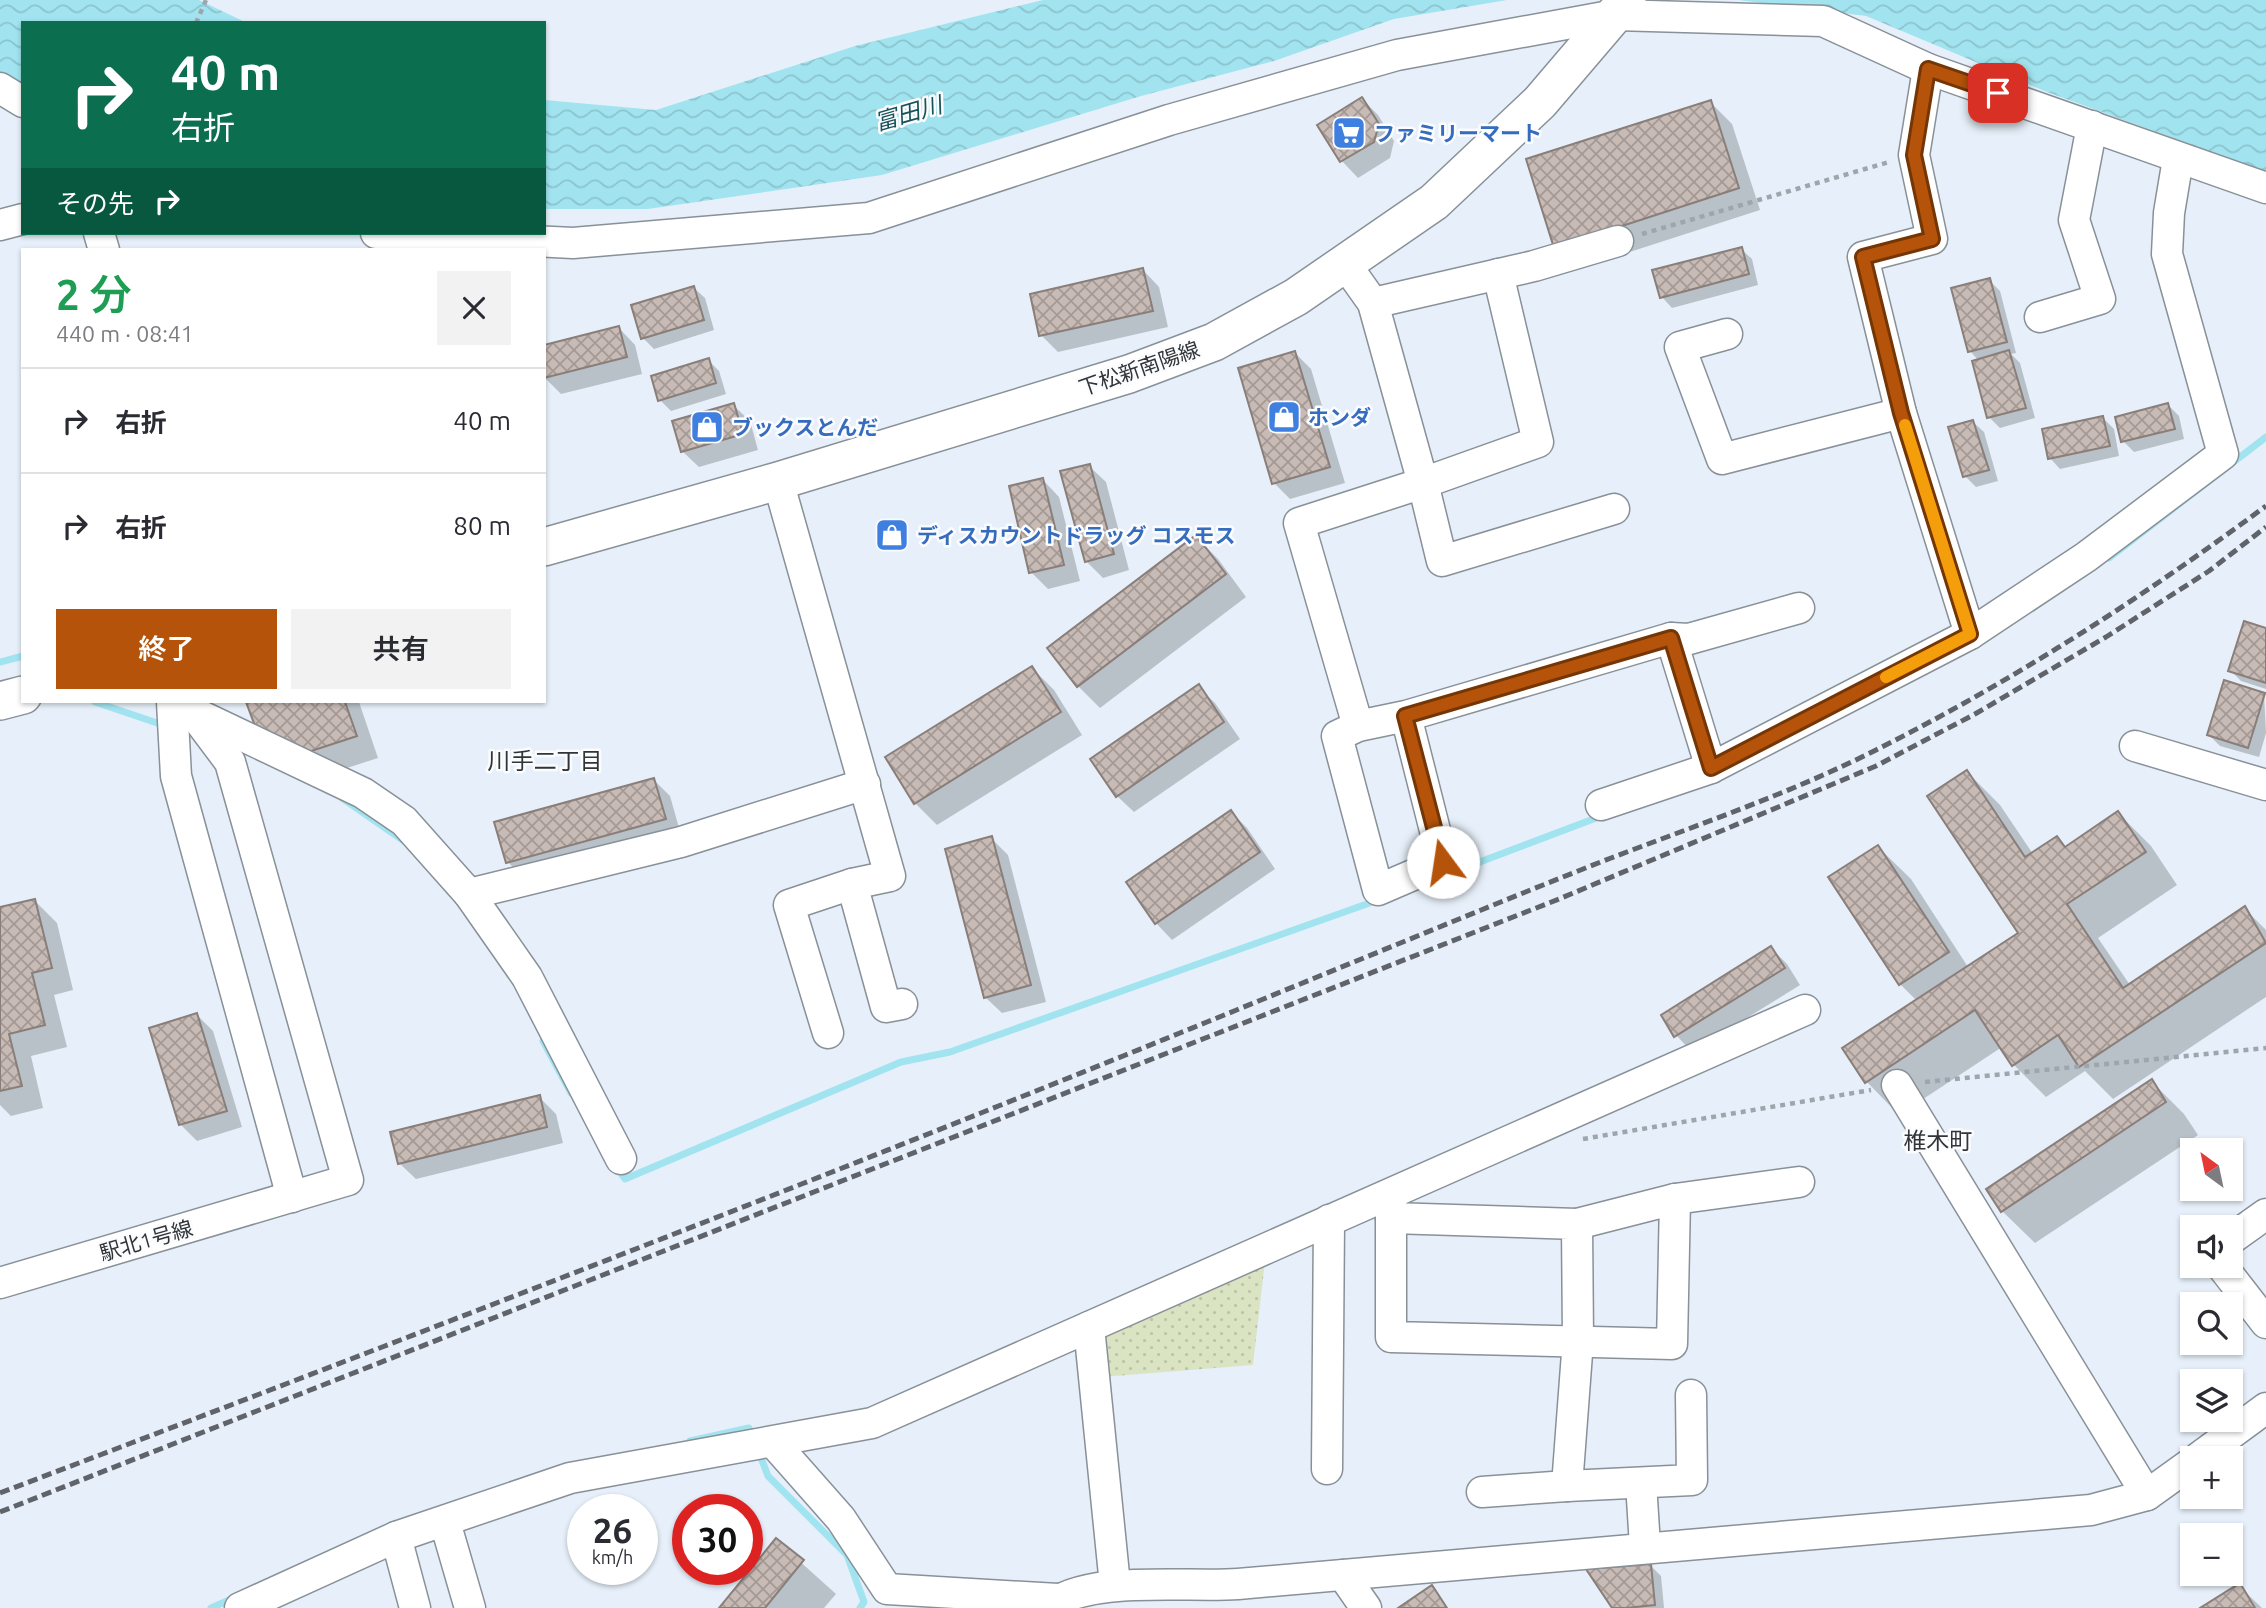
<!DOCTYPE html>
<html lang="ja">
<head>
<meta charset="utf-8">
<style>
	body { margin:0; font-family:Ubuntu,"Noto Sans JP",sans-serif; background:#f2f2f3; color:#2b2b33; height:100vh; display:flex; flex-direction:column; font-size:26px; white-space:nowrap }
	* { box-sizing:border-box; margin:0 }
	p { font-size:23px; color:#7c7c81 }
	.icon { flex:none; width:38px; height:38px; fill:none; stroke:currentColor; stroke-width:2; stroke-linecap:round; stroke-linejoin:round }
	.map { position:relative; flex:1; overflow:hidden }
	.sheet { position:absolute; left:21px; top:248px; width:525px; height:455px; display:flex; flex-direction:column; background:#fff; border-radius:0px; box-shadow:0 2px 5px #0004 }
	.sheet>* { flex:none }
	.guide { position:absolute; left:21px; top:21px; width:525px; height:214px; border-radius:0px; box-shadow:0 2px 5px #0004; background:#0b6e4f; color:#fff; overflow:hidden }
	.needle { width:46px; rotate:327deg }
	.buttons { position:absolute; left:2180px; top:1138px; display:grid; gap:14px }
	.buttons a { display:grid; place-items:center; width:63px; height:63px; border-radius:0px; background:#fff; box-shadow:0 2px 5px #0004; font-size:35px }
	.speed { position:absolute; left:567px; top:1494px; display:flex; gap:14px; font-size:35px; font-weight:700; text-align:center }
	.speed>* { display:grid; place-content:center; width:91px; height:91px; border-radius:50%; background:#fff; box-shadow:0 2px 5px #0004; line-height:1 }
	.speed small { font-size:18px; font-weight:400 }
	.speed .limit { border:10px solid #d22; background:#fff; color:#111 }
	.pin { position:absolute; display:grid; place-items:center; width:60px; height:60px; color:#fff; margin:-30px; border-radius:14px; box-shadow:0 4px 10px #0006 }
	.me { position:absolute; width:77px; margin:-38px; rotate:346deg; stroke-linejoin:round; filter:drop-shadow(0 0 5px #0008) }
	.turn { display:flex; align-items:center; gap:24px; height:147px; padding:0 35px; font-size:32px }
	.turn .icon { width:91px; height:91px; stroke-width:2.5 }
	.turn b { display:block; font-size:49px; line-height:60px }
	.then { display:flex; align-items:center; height:66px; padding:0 35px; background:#0003; gap:14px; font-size:26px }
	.round { display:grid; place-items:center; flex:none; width:74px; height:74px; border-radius:0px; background:#f2f2f3 }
	.overview { display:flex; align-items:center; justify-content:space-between; height:119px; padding:0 35px }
	h1 { font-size:42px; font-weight:600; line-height:52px; color:#1e9e55 }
	.action { display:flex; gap:14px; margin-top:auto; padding:14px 35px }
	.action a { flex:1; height:80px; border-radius:0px; background:#b45309; color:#fff; font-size:28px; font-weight:600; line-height:80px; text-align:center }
	.action a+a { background:#f2f2f3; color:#2b2b33 }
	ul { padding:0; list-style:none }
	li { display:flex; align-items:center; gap:21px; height:105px; padding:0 35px; border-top:2px solid #e1e1e2 }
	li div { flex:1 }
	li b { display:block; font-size:26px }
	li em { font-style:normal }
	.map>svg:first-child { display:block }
	.park { fill:url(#park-dots) }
	.water { fill:url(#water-waves) }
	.shadow { fill:#0003 }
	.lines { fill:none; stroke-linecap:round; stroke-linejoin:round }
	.stream { stroke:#a1e4ef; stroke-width:7 }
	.building { fill:url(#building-cross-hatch); stroke:#897e79; stroke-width:2 }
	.minor-casing { stroke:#889098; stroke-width:33 }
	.major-casing { stroke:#889098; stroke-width:40 }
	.path { stroke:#9ea5ac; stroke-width:4.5; stroke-dasharray:5 5; stroke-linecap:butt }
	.minor { stroke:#fff; stroke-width:30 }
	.major { stroke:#fff; stroke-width:37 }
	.rail { stroke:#60646a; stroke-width:5; stroke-dasharray:10 5; stroke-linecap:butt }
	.route-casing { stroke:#753606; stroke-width:18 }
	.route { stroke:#b45309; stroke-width:12 }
	.slow { stroke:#f59e0b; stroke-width:12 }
	.labels { text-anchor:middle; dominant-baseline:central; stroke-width:5; stroke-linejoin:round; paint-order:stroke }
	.shop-label { font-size:21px; font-weight:bold; fill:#366cbe; stroke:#fbfcfe; text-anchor:start }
	.street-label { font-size:21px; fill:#313438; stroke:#fbfcfe }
	.water-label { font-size:23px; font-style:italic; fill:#18515a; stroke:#fbfcfe }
	.neighbourhood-label { font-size:23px; fill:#313438; stroke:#fbfcfe }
</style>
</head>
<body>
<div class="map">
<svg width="2266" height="1608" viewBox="0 0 2266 1608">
	<defs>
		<pattern id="park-dots" width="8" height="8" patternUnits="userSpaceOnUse" patternTransform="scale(1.75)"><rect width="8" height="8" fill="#dbe4c2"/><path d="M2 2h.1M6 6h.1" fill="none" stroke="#bcc4a7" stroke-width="1.8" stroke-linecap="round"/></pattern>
		<pattern id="water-waves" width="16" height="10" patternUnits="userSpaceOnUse" patternTransform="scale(1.75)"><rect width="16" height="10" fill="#a1e4ef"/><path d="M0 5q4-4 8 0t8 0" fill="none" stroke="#8bc4ce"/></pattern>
		<pattern id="building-cross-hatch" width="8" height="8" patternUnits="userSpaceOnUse" patternTransform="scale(1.75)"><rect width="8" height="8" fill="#c8bbb6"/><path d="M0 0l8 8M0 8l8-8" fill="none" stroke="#a39995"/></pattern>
	</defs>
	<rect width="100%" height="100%" fill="#e7f0fa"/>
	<!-- park -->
	<path class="park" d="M1265 1261 1253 1365 1102 1377 1098 1330Z"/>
	<!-- water -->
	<g class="water">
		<path d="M0 0H199L247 23H23V94L0 78Z"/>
		<path d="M1043 0H1507L1394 19 1274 61 1141 96 882 175 648 209H544V100L656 110 855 46Z"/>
		<path d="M1739 0H2266V172L2047 92 1866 16Z"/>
	</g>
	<!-- shadow -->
	<g class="shadow">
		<path d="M1362 99 1378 115 1394 141 1390 158 1358 178 1342 161 1320 125Z"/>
		<path d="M1710 102 1732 124 1760 210 1577 269 1555 247Z"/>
		<path d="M1741 249 1752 259 1758 285 1672 308 1662 297Z"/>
		<path d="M1143 270 1159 287 1168 327 1058 352 1041 335Z"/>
		<path d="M1989 280 2000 291 2016 353 2011 354 2020 363 2035 418 2000 428 1989 417 1979 361 1970 351Z"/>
		<path d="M694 288 705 298 714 330 654 349 643 338Z"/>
		<path d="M619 328 635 345 642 374 561 394 544 377Z"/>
		<path d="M1295 353 1311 369 1345 483 1290 499 1274 483Z"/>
		<path d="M708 360 719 371 726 394 671 411 660 400Z"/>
		<path d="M733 405 750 421 758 450 699 467 682 451Z"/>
		<path d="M2168 405 2179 416 2184 439 2134 452 2123 441Z"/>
		<path d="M2103 418 2114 429 2119 456 2060 469 2050 458Z"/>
		<path d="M1973 422 1984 432 1998 481 1976 487 1965 476Z"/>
		<path d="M1089 466 1106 482 1129 570 1103 578 1086 561Z"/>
		<path d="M1043 480 1059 497 1080 581 1048 589 1031 572Z"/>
		<path d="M1196 537 1218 559 1246 597 1100 708 1078 686Z"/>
		<path d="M2266 630V689L2241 681 2230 670Z"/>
		<path d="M1032 668 1054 690 1082 735 937 825 915 803Z"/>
		<path d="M1198 687 1215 703 1240 739 1134 812 1117 796Z"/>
		<path d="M2264 694 2266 733 2259 757 2220 746 2209 735Z"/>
		<path d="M247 702H359L378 758 319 777 263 741Z"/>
		<path d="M1967 772 2000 805 2033 854 2057 838 2067 848 2118 813 2151 846 2177 885 2098 938 2130 985 2245 909 2266 930V997L2113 1099 2085 1071 2046 1097 2013 1064 2002 1047 1899 1115 1867 1082 1845 1049 1917 1001 1900 984 1831 878 1878 847 1911 879 1968 967 2020 933Z"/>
		<path d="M654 780 670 796 681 835 524 879 508 862Z"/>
		<path d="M1231 812 1247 828 1275 869 1172 940 1156 923Z"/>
		<path d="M991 838 1008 855 1046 1002 1002 1013 985 997Z"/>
		<path d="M35 901 57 923 73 990 54 995 67 1047 31 1056 43 1108 11 1116 0 1105V909Z"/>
		<path d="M1771 948 1787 964 1800 985 1692 1052 1676 1035Z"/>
		<path d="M197 1015 213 1031 242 1127 197 1141 181 1125Z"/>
		<path d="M2151 1081 2184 1114 2198 1135 2035 1243 2002 1211Z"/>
		<path d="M539 1097 556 1114 563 1143 416 1179 399 1163Z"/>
		<path d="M776 1540 836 1594 824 1608H721Z"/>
		<path d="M1650 1565 1661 1576 1664 1608H1614Z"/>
		<path d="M2239 1586 2262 1608H2203Z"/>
	</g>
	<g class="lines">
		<!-- stream -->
		<g class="stream">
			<path d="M2109 558 2266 437"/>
			<path d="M0 662 23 656"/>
			<path d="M95 702 166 726"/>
			<path d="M342 798 407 843"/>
			<path d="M1448 874 1604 815"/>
			<path d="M543 1041 571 1093"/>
			<path d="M617 1168 625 1179 901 1062 950 1052 1378 900"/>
			<path d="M690 1441 749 1428 753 1439"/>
			<path d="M758 1450 768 1476 847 1555 864 1602 860 1608"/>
			<path d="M211 1608 236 1597"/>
		</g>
	</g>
	<!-- building -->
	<g class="building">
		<path d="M1362 97 1379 124 1374 142 1340 162 1317 125Z"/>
		<path d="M1711 100 1739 188 1554 248 1526 159Z"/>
		<path d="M1742 247 1749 274 1660 298 1652 270Z"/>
		<path d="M1143 268 1153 311 1039 336 1030 294Z"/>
		<path d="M1990 278 2007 342 1968 352 1951 288Z"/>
		<path d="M694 286 704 320 641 339 631 305Z"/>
		<path d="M619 326 627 357 544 378V345Z"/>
		<path d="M2009 350 2026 408 1987 418 1972 361Z"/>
		<path d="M1295 351 1330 467 1272 484 1238 368Z"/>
		<path d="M709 358 716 383 658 401 651 376Z"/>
		<path d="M734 403 743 434 681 452 672 421Z"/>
		<path d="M2168 403 2175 429 2121 442 2115 417Z"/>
		<path d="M2103 416 2110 446 2048 459 2042 429Z"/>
		<path d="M1973 420 1989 470 1963 477 1948 427Z"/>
		<path d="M1090 464 1114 554 1085 562 1060 471Z"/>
		<path d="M1043 478 1064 565 1029 573 1009 486Z"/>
		<path d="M1196 535 1226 574 1077 687 1047 648Z"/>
		<path d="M2244 621 2266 628V683L2228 671Z"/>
		<path d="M1032 666 1061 712 914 804 885 757Z"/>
		<path d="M2224 680 2265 693 2248 748 2207 735Z"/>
		<path d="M1199 684 1224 722 1116 797 1090 759Z"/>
		<path d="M246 702H345L357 736 296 756 261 742Z"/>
		<path d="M1967 770 2025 857 2057 836 2065 847 2118 811 2146 852 2067 904 2123 988 2245 906 2266 943 2079 1067 2058 1035 2012 1066 1975 1010 1865 1083 1842 1048 2018 933 1927 796Z"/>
		<path d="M654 778 666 819 506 863 494 822Z"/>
		<path d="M1231 810 1260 852 1155 924 1126 882Z"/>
		<path d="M992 836 1031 985 984 998 945 849Z"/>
		<path d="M1878 845 1949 952 1899 985 1828 877Z"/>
		<path d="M35 899 52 968 32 973 45 1025 9 1034 22 1086 0 1091V907Z"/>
		<path d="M1771 946 1785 968 1674 1037 1661 1015Z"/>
		<path d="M197 1013 227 1111 179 1125 149 1028Z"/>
		<path d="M2152 1079 2166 1102 2001 1212 1986 1189Z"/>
		<path d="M540 1095 547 1127 398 1164 390 1132Z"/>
		<path d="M776 1538 804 1560 765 1608H719Z"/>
		<path d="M1651 1564 1655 1605 1626 1608H1612L1586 1569Z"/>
		<path d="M2240 1583 2255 1608H2200Z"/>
		<path d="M1432 1585 1447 1608H1398Z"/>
	</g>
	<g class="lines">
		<defs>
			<g id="minor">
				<path d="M1928 69 1914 155 1932 239 1863 257 1901 413 1970 634"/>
				<path d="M0 88 23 102"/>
				<path d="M0 225 23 219"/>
				<path d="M99 233 104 250"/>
				<path d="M376 233 573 243 869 218 1169 120 1397 55 1615 15 1823 21 1928 69 2266 188"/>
				<path d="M1346 265 1373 303 1423 483 1299 523 1358 726"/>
				<path d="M1498 274 1538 442 1423 483 1442 561 1614 509"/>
				<path d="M1373 303 1534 266 1618 241"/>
				<path d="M2040 317 2100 299 2074 220 2092 126"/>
				<path d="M1727 334 1680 347 1722 459 1901 413"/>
				<path d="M778 481 890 876 852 884 789 905 828 1033"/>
				<path d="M1671 638 1689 639 1799 608"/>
				<path d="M172 702 176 776 292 1197"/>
				<path d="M197 714 363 793 404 821 469 894 527 977 621 1159"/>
				<path d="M1406 716 1443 862 1378 890 1337 736 1358 726 1406 716 1671 638 1711 768 1970 634 2086 557 2223 454 2167 254 2169 213 2178 159"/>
				<path d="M2135 746 2266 785"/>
				<path d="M1601 805 1711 768"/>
				<path d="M852 884 886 1007 902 1004"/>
				<path d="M469 894 681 842 865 784"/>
				<path d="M1897 1085 2147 1495"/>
				<path d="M1391 1199V1337L1672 1344 1675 1199"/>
				<path d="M1391 1218 1577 1224 1578 1340 1567 1486 1692 1480 1691 1395"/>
				<path d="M1577 1224 1675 1199 1799 1182"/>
				<path d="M2231 1239 2266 1214"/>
				<path d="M2221 1265 2266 1323"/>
				<path d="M0 1283 348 1180 230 762 185 702"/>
				<path d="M1089 1327 1115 1585"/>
				<path d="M773 1442 841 1519 887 1589 1058 1599"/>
				<path d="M2198 1458 2266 1408"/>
				<path d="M1327 1469 1329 1220"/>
				<path d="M1641 1483 1645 1546"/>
				<path d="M1482 1492 1567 1486"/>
				<path d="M445 1522 470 1608"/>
				<path d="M396 1537 415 1608"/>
				<path d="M1343 1575 1366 1608"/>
				<path d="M240 1608 396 1537 570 1478 872 1423 1805 1010"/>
				<path d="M1048 1608C1084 1574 1189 1588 1238 1584 1523 1559 1807 1533 2091 1510L2147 1495 2193 1462"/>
			</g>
			<g id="major">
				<path d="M544 547 778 481 1129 374 1214 342 1296 297 1434 202 1540 102 1627 0"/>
				<path d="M0 701 23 695"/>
			</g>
		</defs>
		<!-- minor casing -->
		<use href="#minor" class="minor-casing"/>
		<!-- major casing -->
		<use href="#major" class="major-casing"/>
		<!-- path -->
		<g class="path">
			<path d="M196 23 206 0"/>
			<path d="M1642 234 1889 162"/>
			<path d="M1925 1082 2266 1048"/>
			<path d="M1583 1139 1871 1090"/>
		</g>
		<!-- minor -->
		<use href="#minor" class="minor"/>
		<!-- major -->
		<use href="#major" class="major"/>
		<!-- rail -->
		<g class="rail">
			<path d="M0 1493C442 1325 884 1155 1322 975 1418 936 1514 896 1611 858 1700 824 1791 793 1876 750 2013 681 2143 597 2266 506"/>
			<path d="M0 1512 1559 899 1876 766 1975 714 2106 637 2209 571 2266 527"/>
		</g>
	</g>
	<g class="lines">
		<defs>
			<path id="route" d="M1443 862 1405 716 1671 638 1711 768 1970 634 1901 413 1863 257 1932 239 1914 155 1928 69 1998 93"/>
		</defs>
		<!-- route casing -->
		<use href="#route" class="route-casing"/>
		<!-- route -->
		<use href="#route" class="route"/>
		<!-- slow -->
		<path class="slow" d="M1886 677 1970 634 1905 425"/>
	</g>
	<!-- icons -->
	<defs>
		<symbol id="supermarket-square" viewBox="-11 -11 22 22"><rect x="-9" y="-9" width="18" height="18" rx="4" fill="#3f7fe0" stroke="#fbfcfe"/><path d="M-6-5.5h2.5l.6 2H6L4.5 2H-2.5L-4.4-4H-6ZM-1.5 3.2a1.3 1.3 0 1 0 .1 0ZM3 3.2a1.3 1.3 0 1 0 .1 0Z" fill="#fff"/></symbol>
		<symbol id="shop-square" viewBox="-11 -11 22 22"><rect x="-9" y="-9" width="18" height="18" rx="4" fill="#3f7fe0" stroke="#fbfcfe"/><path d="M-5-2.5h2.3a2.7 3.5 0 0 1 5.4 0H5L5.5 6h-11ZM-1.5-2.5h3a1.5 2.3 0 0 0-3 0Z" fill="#fff"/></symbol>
	</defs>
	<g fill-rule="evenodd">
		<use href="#supermarket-square" x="1330" y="114" width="38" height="38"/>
		<use href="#shop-square" x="1265" y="398" width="38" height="38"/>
		<use href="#shop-square" x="688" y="408" width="38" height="38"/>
		<use href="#shop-square" x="873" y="516" width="38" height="38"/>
	</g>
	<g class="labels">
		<!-- shop labels -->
		<g class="shop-label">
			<text x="1374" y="133">ファミリーマート</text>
			<text x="1308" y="417">ホンダ</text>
			<text x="732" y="427">ブックスとんだ</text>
			<text x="917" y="535">ディスカウントドラッグ コスモス</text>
		</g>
		<!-- street labels -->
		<g class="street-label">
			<text transform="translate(1139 368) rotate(-19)">下松新南陽線</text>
			<text transform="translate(146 1240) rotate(-16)">駅北1号線</text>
		</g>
		<!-- water labels -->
		<g class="water-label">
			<text transform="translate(908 113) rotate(-16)">富田川</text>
		</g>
		<!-- neighbourhood labels -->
		<g class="neighbourhood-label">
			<text x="545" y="760">川手二丁目</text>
			<text x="1938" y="1140">椎木町</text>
		</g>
	</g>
</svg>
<div class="buttons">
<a><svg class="needle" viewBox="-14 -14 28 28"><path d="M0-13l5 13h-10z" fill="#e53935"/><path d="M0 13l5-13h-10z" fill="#7c7c81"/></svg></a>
<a><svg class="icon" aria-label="sound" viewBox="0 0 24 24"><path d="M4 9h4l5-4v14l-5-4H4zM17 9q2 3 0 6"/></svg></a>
<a><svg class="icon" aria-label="search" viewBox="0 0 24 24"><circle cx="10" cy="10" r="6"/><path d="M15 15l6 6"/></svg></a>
<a><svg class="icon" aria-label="layers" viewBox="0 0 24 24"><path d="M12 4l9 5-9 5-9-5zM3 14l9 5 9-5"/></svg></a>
<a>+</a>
<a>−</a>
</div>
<div class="speed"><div>26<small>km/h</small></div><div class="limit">30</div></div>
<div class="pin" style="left:1998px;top:93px;background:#d93025"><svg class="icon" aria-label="arrive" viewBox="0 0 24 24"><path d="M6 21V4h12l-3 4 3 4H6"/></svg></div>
<svg class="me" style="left:1443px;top:862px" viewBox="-20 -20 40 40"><circle r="19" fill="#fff"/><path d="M0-13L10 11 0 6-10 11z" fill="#b45309"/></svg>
<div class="guide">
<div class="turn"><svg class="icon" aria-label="right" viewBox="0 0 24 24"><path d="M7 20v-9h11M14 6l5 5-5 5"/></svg><div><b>40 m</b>右折</div></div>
<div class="then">その先<svg class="icon" aria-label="right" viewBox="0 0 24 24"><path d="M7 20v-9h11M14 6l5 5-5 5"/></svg></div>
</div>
<section class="sheet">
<div class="overview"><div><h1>2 分</h1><p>440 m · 08:41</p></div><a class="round"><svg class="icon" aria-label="close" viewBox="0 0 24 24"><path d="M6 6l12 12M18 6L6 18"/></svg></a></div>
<ul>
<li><svg class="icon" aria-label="right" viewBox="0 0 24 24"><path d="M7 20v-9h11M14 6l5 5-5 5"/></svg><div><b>右折</b></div><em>40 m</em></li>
<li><svg class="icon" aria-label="right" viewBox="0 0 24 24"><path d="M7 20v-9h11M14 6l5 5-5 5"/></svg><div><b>右折</b></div><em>80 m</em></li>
</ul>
<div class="action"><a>終了</a><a>共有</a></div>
</section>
</div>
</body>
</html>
